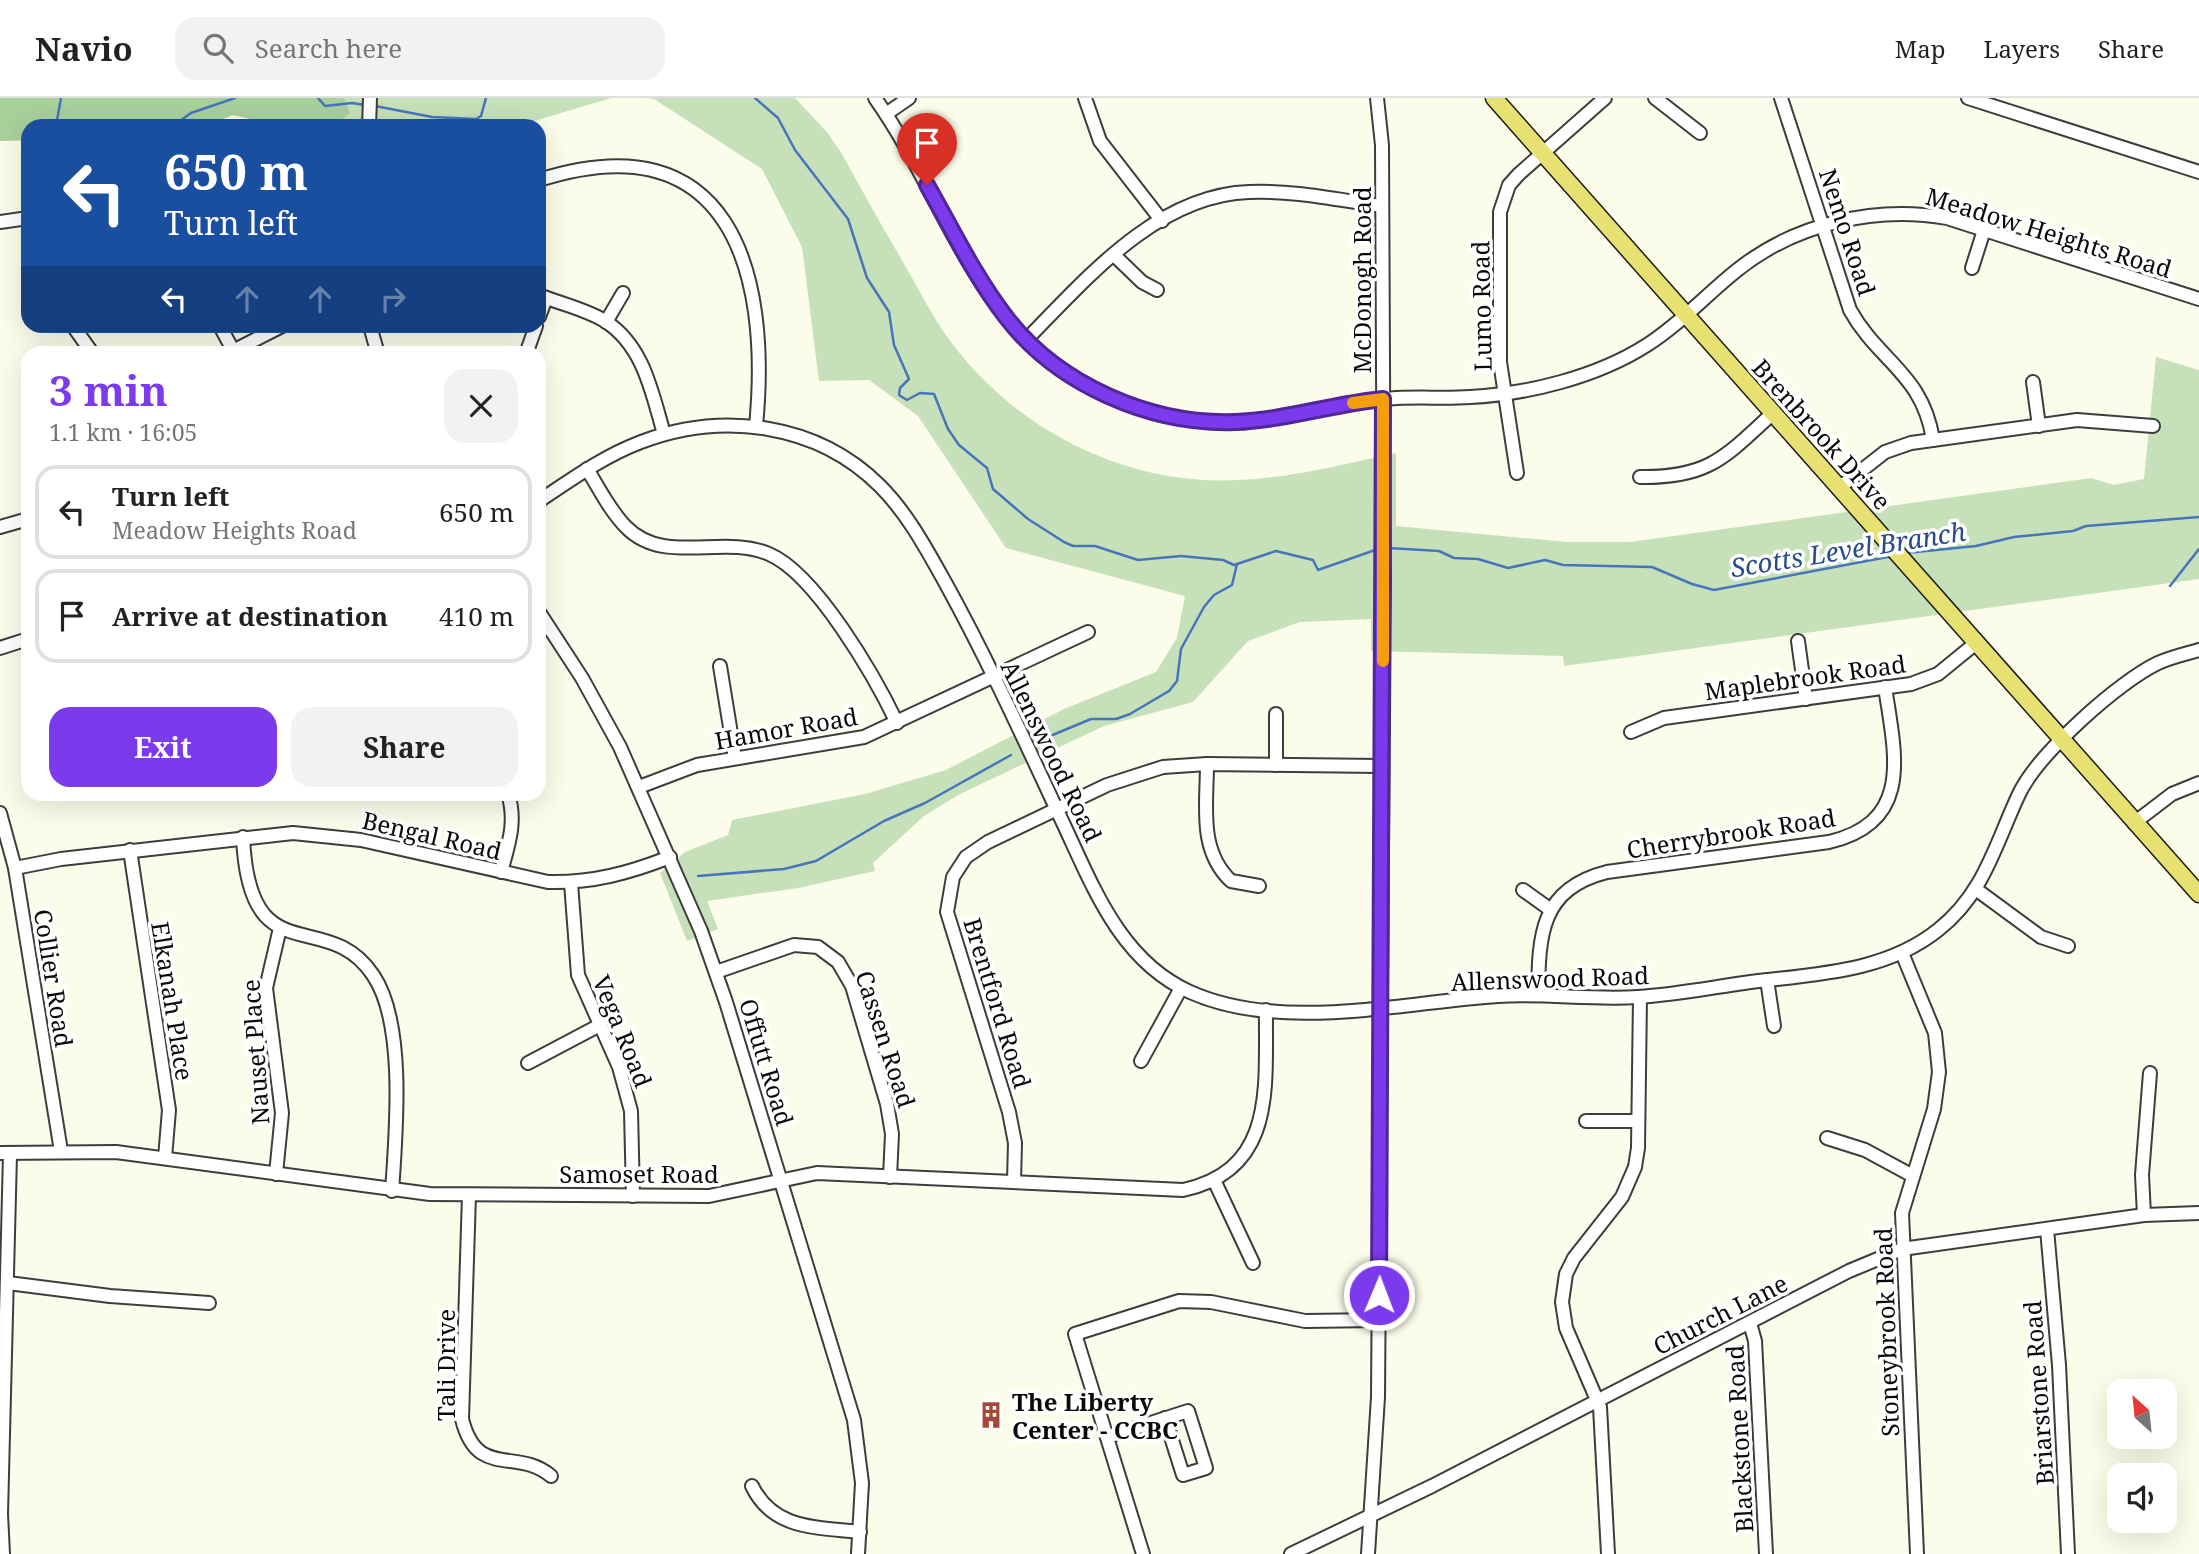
<!DOCTYPE html>
<html lang="en">
<head>
<meta charset="utf-8">
<style>
	body { margin:0; font-family:"Noto Serif",serif; background:#f2f2f2; color:#222; height:100vh; display:flex; flex-direction:column; font-size:26px; white-space:nowrap }
	* { box-sizing:border-box; margin:0 }
	p { font-size:23px; color:#767676 }
	.icon { flex:none; width:38px; height:38px; fill:none; stroke:currentColor; stroke-width:2; stroke-linecap:round; stroke-linejoin:round }
	.map { position:relative; flex:1; overflow:hidden }
	.side { position:absolute; left:21px; top:248px; width:525px; height:455px; display:flex; flex-direction:column; background:#fff; border-radius:21px; box-shadow:0 7px 28px #0002 }
	.side>* { flex:none }
	.top-card { position:absolute; left:21px; top:21px; width:525px; height:214px; border-radius:21px; box-shadow:0 7px 28px #0002; background:#1a4fa0; color:#fff; overflow:hidden }
	.needle { width:46px; rotate:333deg }
	.tools { position:absolute; left:2107px; top:1281px; display:grid; gap:14px }
	.tools a { display:grid; place-items:center; width:70px; height:70px; border-radius:14px; background:#fff; box-shadow:0 7px 28px #0002; font-size:35px }
	.pin { position:absolute; display:grid; place-items:center; width:60px; height:60px; color:#fff; margin:-72px -30px; border-radius:50% 50% 50% 0; rotate:-45deg; box-shadow:0 0 7px #0007 }
	.pin .icon { rotate:45deg }
	.me { position:absolute; width:77px; margin:-38px; rotate:1deg; stroke-linejoin:round; filter:drop-shadow(0 0 5px #0008) }
	.turn { display:flex; align-items:center; gap:24px; height:147px; padding:0 28px; font-size:32px }
	.turn .icon { width:91px; height:91px; stroke-width:2.5 }
	.turn b { display:block; font-size:49px; line-height:60px }
	.lanes { display:flex; align-items:center; height:66px; padding:0 28px; background:#0003; justify-content:center; gap:35px; direction:ltr }
	.lanes .off { opacity:.35 }
	.round { display:grid; place-items:center; flex:none; width:74px; height:74px; border-radius:21px; background:#f2f2f2 }
	.headline { display:flex; align-items:center; justify-content:space-between; height:119px; padding:0 28px }
	h1 { font-size:42px; font-weight:700; line-height:52px; color:#7c3aed }
	.primary-button { display:flex; gap:14px; margin-top:auto; padding:14px 28px }
	.primary-button a { flex:1; height:80px; border-radius:21px; background:#7c3aed; color:#fff; font-size:28px; font-weight:700; line-height:80px; text-align:center }
	.primary-button a+a { background:#f2f2f2; color:#222 }
	ul { padding:0; list-style:none }
	li { display:flex; align-items:center; gap:21px; height:94px; margin:0 14px 10px; padding:0 14px; border:4px solid #e0e0e0; border-radius:21px }
	li div { flex:1 }
	li b { display:block; font-size:26px }
	li em { font-style:normal }
	header { display:flex; align-items:center; gap:42px; box-sizing:border-box; height:98px; padding:0 35px; background:#fff; border-bottom:2px solid #e0e0e0 }
	header strong { font-size:33px }
	nav { display:flex; gap:38px; margin-inline-start:auto; font-size:24px }
	.search { width:490px; height:63px; background:#f2f2f2; display:flex; align-items:center; gap:18px; box-sizing:border-box; padding:0 24px; border-radius:21px; color:#767676; font-size:26px }
	.map>svg:first-child { display:block }
	.green { fill:#c6e1b9 }
	.forest { fill:#a8d09b }
	.lines { fill:none; stroke-linecap:round; stroke-linejoin:round }
	.stream { stroke:#4774ba; stroke-width:2.5 }
	.minor-casing { stroke:#3d3d3d; stroke-width:16 }
	.major-casing { stroke:#1b1b1b; stroke-width:19 }
	.minor { stroke:#fff; stroke-width:12 }
	.major { stroke:#e6e171; stroke-width:16 }
	.route-casing { stroke:#51269a; stroke-width:18 }
	.route { stroke:#7c3aed; stroke-width:12 }
	.slow { stroke:#f59e0b; stroke-width:12 }
	.labels { text-anchor:middle; dominant-baseline:central; stroke-width:7; stroke-linejoin:round; paint-order:stroke }
	.street-label { font-size:24px; fill:#0a0a0a; stroke:#fff }
	.poi-label { font-size:24px; font-weight:bold; fill:#0a0a0a; stroke:#fff; text-anchor:start }
	.water-label { font-size:26px; font-style:italic; fill:#264a8a; stroke:#fff }
</style>
</head>
<body>
<header>
<strong>Navio</strong>
<div class="search"><svg class="icon" aria-label="search" viewBox="0 0 24 24"><circle cx="10" cy="10" r="6"/><path d="M15 15l6 6"/></svg>Search here</div>
<nav><a>Map</a><a>Layers</a><a>Share</a></nav>
</header>
<div class="map">
<svg width="2199" height="1456" viewBox="0 0 2199 1456">
	<rect width="100%" height="100%" fill="#fcfcea"/>
	<!-- green -->
	<g class="green">
		<path d="M0 0H611L518 28H282L233 17 205 28H28V42L0 43Z"/>
		<path d="M645 0H795L827 34 842 56C863 95 885 133 907 171 922 197 935 224 954 248 1021 335 1129 388 1239 382 1291 380 1345 366 1396 355V428L1567 444H1630L2091 380 2114 387 2144 381 2156 259 2199 272V481L1564 568 1563 558 1371 553V521L1300 524 1248 543 1193 604 1104 628 960 696 924 718 873 765 875 773 798 790 707 803 718 831 687 843 660 775 685 754 728 737 732 722 865 696 946 672 1064 611 1156 574 1177 540 1185 498 1006 450 918 318 869 282 819 283 802 149 762 71 654 1Z"/>
	</g>
	<!-- forest -->
	<path class="forest" d="M0 0H344L350 15 333 28H282L233 17 205 28H28V42L0 43Z"/>
	<g class="lines">
		<!-- stream -->
		<g class="stream">
			<path d="M318 0 325 8 352 5 365 7"/>
			<path d="M755 0 778 20 795 52 848 121 867 180 889 214 894 247 909 281 900 290 899 297 907 302 920 295 934 296 948 331 959 347 987 370 993 391 1028 421 1064 444 1073 448H1095L1138 462 1181 458 1223 462 1234 467 1276 453 1313 462 1318 472 1378 451"/>
			<path d="M375 8 432 19 476 21 481 18 486 0"/>
			<path d="M56 28 61 0"/>
			<path d="M173 28 191 15 235 0"/>
			<path d="M1388 450 1439 453 1454 460 1478 461 1508 470 1545 462 1563 467 1652 469 1692 486 1714 492 1893 458"/>
			<path d="M1906 455 1976 448 2014 439 2073 433 2086 428 2199 419"/>
			<path d="M2170 488 2199 451"/>
			<path d="M1043 641 1091 621H1116L1130 616 1169 593 1177 583 1181 551 1204 509 1214 497 1232 487 1237 466"/>
			<path d="M698 778 784 771 816 763 884 723 925 705 1011 657"/>
		</g>
		<defs>
			<g id="minor">
				<path d="M875 0C924 69 954 155 1007 221 1061 287 1148 326 1233 324 1285 322 1335 305 1386 301 1414 298 1442 301 1470 299 1528 296 1597 279 1647 247 1680 226 1706 197 1736 173 1794 126 1875 107 1947 120L2199 201"/>
				<path d="M1085 0 1100 43 1162 123"/>
				<path d="M1655 0 1700 35"/>
				<path d="M1781 0 1850 212C1879 264 1923 276 1933 342"/>
				<path d="M1968 0 2199 74"/>
				<path d="M886 16 909 0"/>
				<path d="M369 28 370 0"/>
				<path d="M539 82C730 21 771 174 756 328"/>
				<path d="M0 124 28 120"/>
				<path d="M1114 157 1142 184 1157 192"/>
				<path d="M1972 170 1984 132"/>
				<path d="M539 197C561 206 585 211 605 223 644 248 652 295 664 336"/>
				<path d="M539 219 546 200"/>
				<path d="M606 224 623 195"/>
				<path d="M73 228 93 256"/>
				<path d="M220 228 235 256"/>
				<path d="M370 228 378 256"/>
				<path d="M1027 241C1086 181 1157 97 1249 94 1293 92 1338 102 1382 108"/>
				<path d="M233 253 282 228"/>
				<path d="M526 256 536 228"/>
				<path d="M2033 284 2039 328"/>
				<path d="M587 371C599 390 610 413 626 429 664 468 722 436 769 456 816 476 875 579 897 625"/>
				<path d="M1517 375 1500 264V114L1509 87 1519 76 1605 0"/>
				<path d="M1640 379C1709 380 1725 359 1773 315"/>
				<path d="M1839 390 1885 354 1911 345 2077 322 2153 328"/>
				<path d="M539 403C572 381 604 358 641 344 722 313 817 325 880 388 908 416 927 452 946 486 989 564 1026 646 1064 727 1094 791 1121 863 1190 894 1282 935 1403 904 1498 898 1545 895 1591 902 1638 899 1673 897 1709 890 1744 885 1810 876 1883 876 1938 832 1984 796 1995 747 2019 696 2038 656 2118 584 2158 565 2171 559 2185 556 2199 552"/>
				<path d="M0 429 28 421"/>
				<path d="M539 514 582 580 620 649 701 833 726 904 854 1322 862 1385 858 1456"/>
				<path d="M1798 543 1806 601"/>
				<path d="M0 550 28 541"/>
				<path d="M720 568 735 660"/>
				<path d="M1631 634 1664 620 1911 586 1938 576 1976 545"/>
				<path d="M1207 666C1207 707 1198 752 1231 783L1259 788"/>
				<path d="M1276 667V616"/>
				<path d="M639 689 697 667 864 639 1088 534"/>
				<path d="M0 715 15 770 61 1053"/>
				<path d="M2134 725 2172 696 2199 685"/>
				<path d="M243 739C249 879 326 807 373 877 406 925 396 1035 392 1093"/>
				<path d="M130 752 169 1012 165 1060"/>
				<path d="M15 770 61 761 293 735 361 742 548 784C593 785 629 775 670 759"/>
				<path d="M501 774C508 748 517 724 508 696"/>
				<path d="M571 785 578 877 619 969 631 1013 633 1098"/>
				<path d="M1523 792 1551 812"/>
				<path d="M1977 792 2041 839 2068 848"/>
				<path d="M1902 855 1935 935 1939 974 1934 1011 1902 1115 1917 1456"/>
				<path d="M716 874 794 847 818 849 838 864 852 888 887 1006 892 1036 890 1079"/>
				<path d="M1767 882 1774 928"/>
				<path d="M1538 896C1539 837 1540 791 1607 774L1829 744C1914 724 1895 656 1885 589"/>
				<path d="M1141 963 1181 890"/>
				<path d="M528 965 600 927"/>
				<path d="M1586 1023H1638"/>
				<path d="M1827 1040 1865 1052 1913 1078"/>
				<path d="M0 1055 116 1054 430 1096 709 1098 817 1075 1183 1092C1277 1072 1265 987 1266 912"/>
				<path d="M276 1076 282 1015 266 890 280 830"/>
				<path d="M1214 1082 1253 1165"/>
				<path d="M1014 1084 1015 1045 1009 1014 947 814 953 779 966 759 988 744 1107 687 1163 669 1207 666 1381 668"/>
				<path d="M469 1097 462 1321C477 1382 517 1349 551 1378"/>
				<path d="M2144 1117 2142 1077 2150 975"/>
				<path d="M2047 1131 2059 1267 2068 1456"/>
				<path d="M8 1185 110 1198 209 1205"/>
				<path d="M1750 1225 1755 1243 1766 1456"/>
				<path d="M1107 1339 1188 1313 1206 1370 1183 1377 1165 1320"/>
				<path d="M752 1388C773 1432 817 1429 860 1434"/>
				<path d="M3 1456 1 1416 10 1056"/>
				<path d="M1143 1456 1075 1236 1179 1203 1211 1204 1305 1223 1379 1222"/>
				<path d="M1291 1456 1432 1388 1849 1173 1902 1151 2144 1117 2199 1115"/>
				<path d="M1368 1456 1378 1299 1384 484 1382 47 1377 0"/>
				<path d="M1608 1456 1600 1309 1566 1230 1562 1204 1566 1176 1574 1160 1622 1099 1635 1069 1638 1050 1640 899"/>
			</g>
			<path id="major" d="M1494 0 2199 796"/>
		</defs>
		<!-- minor casing -->
		<use href="#minor" class="minor-casing"/>
		<!-- major casing -->
		<use href="#major" class="major-casing"/>
		<!-- minor -->
		<use href="#minor" class="minor"/>
		<!-- major -->
		<use href="#major" class="major"/>
	</g>
	<g class="lines">
		<defs>
			<path id="route" d="M927 87C952 131 975 179 1006 219 1058 287 1151 327 1235 324 1285 322 1333 306 1383 301L1379 1197"/>
		</defs>
		<!-- route casing -->
		<use href="#route" class="route-casing"/>
		<!-- route -->
		<use href="#route" class="route"/>
		<!-- slow -->
		<path class="slow" d="M1353 305 1383 301V563"/>
	</g>
	<!-- icons -->
	<defs>
		<symbol id="building-bare" viewBox="-9 -9 18 18"><path d="M-4-6H4V6H1V3H-1V6H-4ZM-2.5-4.3h1.7v1.8h-1.7ZM.8-4.3h1.7v1.8H.8ZM-2.5-1h1.7V.8h-1.7ZM.8-1h1.7V.8H.8Z" fill="#a64836" stroke="#fff" stroke-width="2.5" paint-order="stroke"/></symbol>
	</defs>
	<g fill-rule="evenodd">
		<use href="#building-bare" x="972" y="1298" width="38" height="38"/>
	</g>
	<g class="labels">
		<!-- street labels -->
		<g class="street-label">
			<text transform="translate(1848 134) rotate(72)">Nemo Road</text>
			<text transform="translate(2049 134) rotate(17)">Meadow Heights Road</text>
			<text transform="translate(1361 182) rotate(-90)">McDonogh Road</text>
			<text transform="translate(1481 208) rotate(-91)">Lumo Road</text>
			<text transform="translate(1822 336) rotate(48)">Brenbrook Drive</text>
			<text transform="translate(1805 579) rotate(-8)">Maplebrook Road</text>
			<text transform="translate(786 630) rotate(-10)">Hamor Road</text>
			<text transform="translate(1052 653) rotate(64)">Allenswood Road</text>
			<text transform="translate(1731 735) rotate(-9)">Cherrybrook Road</text>
			<text transform="translate(432 737) rotate(13)">Bengal Road</text>
			<text transform="translate(54 880) rotate(81)">Collier Road</text>
			<text transform="translate(1550 880) rotate(-2)">Allenswood Road</text>
			<text transform="translate(173 903) rotate(81)">Elkanah Place</text>
			<text transform="translate(998 905) rotate(73)">Brentford Road</text>
			<text transform="translate(623 933) rotate(68)">Vega Road</text>
			<text transform="translate(886 941) rotate(72)">Cassen Road</text>
			<text transform="translate(255 954) rotate(-94)">Nauset Place</text>
			<text transform="translate(767 964) rotate(73)">Offutt Road</text>
			<text x="639" y="1075">Samoset Road</text>
			<text transform="translate(1720 1216) rotate(-27)">Church Lane</text>
			<text transform="translate(1886 1234) rotate(-92)">Stoneybrook Road</text>
			<text transform="translate(445 1267) rotate(-90)">Tali Drive</text>
			<text transform="translate(2038 1295) rotate(-94)">Briarstone Road</text>
			<text transform="translate(1739 1341) rotate(-93)">Blackstone Road</text>
		</g>
		<!-- poi labels -->
		<g class="poi-label">
			<text x="1012" y="1303">The Liberty<tspan x="1012" dy="28">Center - CCBC</tspan></text>
		</g>
		<!-- water labels -->
		<g class="water-label">
			<text transform="translate(1848 451) rotate(-9)">Scotts Level Branch</text>
		</g>
	</g>
</svg>
<div class="tools">
<a><svg class="needle" viewBox="-14 -14 28 28"><path d="M0-13l5 13h-10z" fill="#e53935"/><path d="M0 13l5-13h-10z" fill="#767676"/></svg></a>
<a><svg class="icon" aria-label="sound" viewBox="0 0 24 24"><path d="M4 9h4l5-4v14l-5-4H4zM17 9q2 3 0 6"/></svg></a>
</div>
<div class="pin" style="left:927px;top:87px;background:#d93025"><svg class="icon" aria-label="arrive" viewBox="0 0 24 24"><path d="M6 21V4h12l-3 4 3 4H6"/></svg></div>
<svg class="me" style="left:1379px;top:1197px" viewBox="-20 -20 40 40"><circle r="17" fill="#7c3aed" stroke="#fff" stroke-width="3"/><path d="M0-11L8 9 0 5-8 9z" fill="#fff"/></svg>
<div class="top-card">
<div class="turn"><svg class="icon" aria-label="left" viewBox="0 0 24 24"><path d="M17 20v-9H6M10 6l-5 5 5 5"/></svg><div><b>650 m</b>Turn left</div></div>
<div class="lanes"><svg class="icon" aria-label="left" viewBox="0 0 24 24"><path d="M17 20v-9H6M10 6l-5 5 5 5"/></svg><svg class="icon off" aria-label="ahead" viewBox="0 0 24 24"><path d="M12 20V5M6 11l6-6 6 6"/></svg><svg class="icon off" aria-label="ahead" viewBox="0 0 24 24"><path d="M12 20V5M6 11l6-6 6 6"/></svg><svg class="icon off" aria-label="right" viewBox="0 0 24 24"><path d="M7 20v-9h11M14 6l5 5-5 5"/></svg></div>
</div>
<section class="side">
<div class="headline"><div><h1>3 min</h1><p>1.1 km · 16:05</p></div><a class="round"><svg class="icon" aria-label="close" viewBox="0 0 24 24"><path d="M6 6l12 12M18 6L6 18"/></svg></a></div>
<ul>
<li><svg class="icon" aria-label="left" viewBox="0 0 24 24"><path d="M17 20v-9H6M10 6l-5 5 5 5"/></svg><div><b>Turn left</b><p>Meadow Heights Road</p></div><em>650 m</em></li>
<li><svg class="icon" aria-label="arrive" viewBox="0 0 24 24"><path d="M6 21V4h12l-3 4 3 4H6"/></svg><div><b>Arrive at destination</b></div><em>410 m</em></li>
</ul>
<div class="primary-button"><a>Exit</a><a>Share</a></div>
</section>
</div>
</body>
</html>
